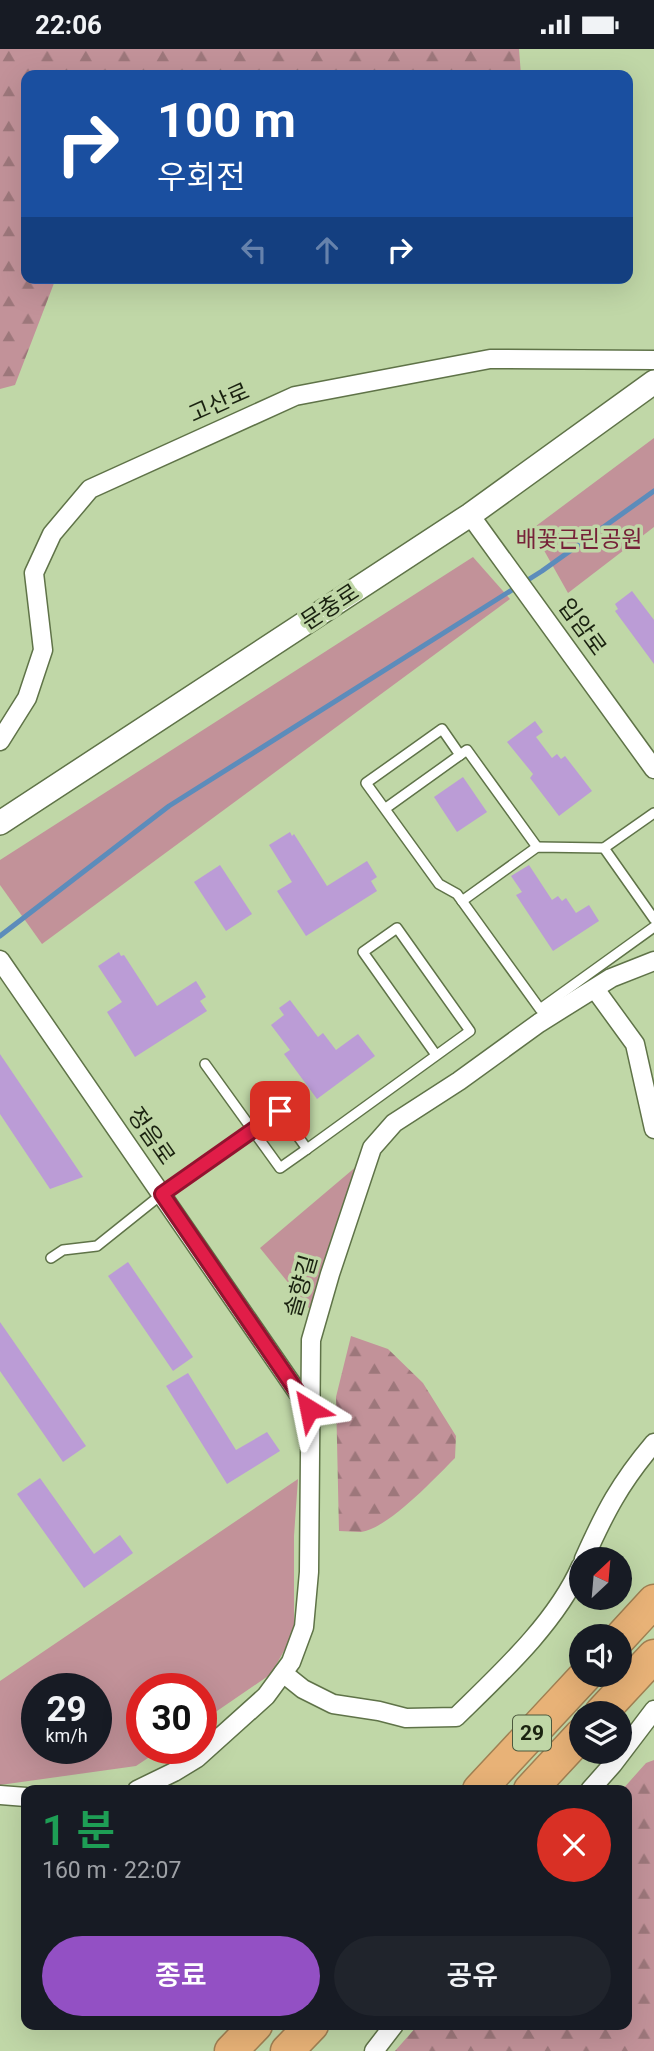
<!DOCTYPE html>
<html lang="ko">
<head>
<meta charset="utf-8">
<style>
	body { margin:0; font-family:Roboto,"Noto Sans KR",sans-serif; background:#20242c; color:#f1f3f6; height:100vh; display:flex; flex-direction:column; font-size:26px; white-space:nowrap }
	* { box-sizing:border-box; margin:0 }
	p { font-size:23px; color:#9ea1a6 }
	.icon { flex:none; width:38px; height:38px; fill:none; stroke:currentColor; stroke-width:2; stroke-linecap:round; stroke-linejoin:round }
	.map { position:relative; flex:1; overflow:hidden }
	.sheet { position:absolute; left:21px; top:1736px; width:611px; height:245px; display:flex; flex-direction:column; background:#171b24; border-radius:14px; box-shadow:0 7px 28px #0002 }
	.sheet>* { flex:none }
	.top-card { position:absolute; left:21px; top:21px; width:612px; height:214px; border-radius:14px; box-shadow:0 7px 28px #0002; background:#1a4fa0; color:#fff; overflow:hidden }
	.needle { width:46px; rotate:26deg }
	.buttons { position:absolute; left:569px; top:1498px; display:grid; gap:14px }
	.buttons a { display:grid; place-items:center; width:63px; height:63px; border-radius:50%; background:#171b24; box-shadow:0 7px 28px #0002; font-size:35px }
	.speed { position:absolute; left:21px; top:1624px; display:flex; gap:14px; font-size:35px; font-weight:700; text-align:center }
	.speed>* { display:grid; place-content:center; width:91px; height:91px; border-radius:50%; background:#171b24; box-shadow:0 7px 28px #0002; line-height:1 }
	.speed small { font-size:18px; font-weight:400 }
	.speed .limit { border:10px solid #d22; background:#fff; color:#111 }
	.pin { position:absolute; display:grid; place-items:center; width:60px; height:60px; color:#fff; margin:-30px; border-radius:14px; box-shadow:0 4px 10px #0006 }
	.me { position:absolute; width:77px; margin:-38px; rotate:325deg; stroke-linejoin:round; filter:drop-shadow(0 0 5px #0008) }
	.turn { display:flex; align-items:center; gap:24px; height:147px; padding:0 21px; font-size:32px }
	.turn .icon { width:91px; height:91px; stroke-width:2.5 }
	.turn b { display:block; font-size:49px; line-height:60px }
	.lanes { display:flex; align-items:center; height:66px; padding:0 21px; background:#0003; justify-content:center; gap:35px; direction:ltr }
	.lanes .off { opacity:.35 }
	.round { display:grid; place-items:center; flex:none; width:74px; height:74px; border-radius:37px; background:#20242c }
	.headline { display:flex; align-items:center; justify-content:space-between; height:119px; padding:0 21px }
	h1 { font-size:42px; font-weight:600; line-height:52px; color:#1e9e55 }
	.button { display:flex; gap:14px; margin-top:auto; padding:14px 21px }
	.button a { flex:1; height:80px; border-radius:42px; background:#9350c4; color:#fff; font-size:28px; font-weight:600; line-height:80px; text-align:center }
	.button a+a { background:#20242c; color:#f1f3f6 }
	.status { display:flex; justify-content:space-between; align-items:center; height:49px; padding:0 35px; background:#171b24; direction:ltr }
	.status svg { height:19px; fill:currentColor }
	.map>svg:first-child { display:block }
	.forest { fill:url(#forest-firs) }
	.park { fill:#c29299; fill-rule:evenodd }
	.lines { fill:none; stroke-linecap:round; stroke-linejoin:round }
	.stream { stroke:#5c8cbb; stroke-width:5 }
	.building { fill:#bb9cd6 }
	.service-casing { stroke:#5f7348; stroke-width:12 }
	.minor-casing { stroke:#5f7348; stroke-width:21 }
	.tertiary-casing { stroke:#5f7348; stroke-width:26 }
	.motorway-casing { stroke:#a08053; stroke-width:35 }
	.service { stroke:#fff; stroke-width:9 }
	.minor { stroke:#fff; stroke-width:18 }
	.tertiary { stroke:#fff; stroke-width:23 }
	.motorway { stroke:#e8b277; stroke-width:32 }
	.route-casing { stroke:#92132f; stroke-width:18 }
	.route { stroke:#e11d48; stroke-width:12 }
	.labels { text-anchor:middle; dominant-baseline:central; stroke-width:7; stroke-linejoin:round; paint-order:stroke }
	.shield { fill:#c0d7a7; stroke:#4c583d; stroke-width:2 }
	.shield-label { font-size:21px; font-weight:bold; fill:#1a2210 }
	.street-label { font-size:23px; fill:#1a2210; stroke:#c0d7a7 }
	.park-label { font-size:23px; fill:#762138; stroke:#c0d7a7 }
</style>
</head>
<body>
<div class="status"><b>22:06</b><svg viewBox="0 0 49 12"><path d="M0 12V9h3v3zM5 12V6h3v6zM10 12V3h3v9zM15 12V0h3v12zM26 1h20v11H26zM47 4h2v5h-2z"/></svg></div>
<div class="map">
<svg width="654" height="2002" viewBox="0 0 654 2002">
	<defs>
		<pattern id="forest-firs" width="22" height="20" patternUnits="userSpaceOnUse" patternTransform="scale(1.75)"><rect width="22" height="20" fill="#c29299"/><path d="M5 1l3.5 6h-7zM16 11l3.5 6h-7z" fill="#9d777b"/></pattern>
	</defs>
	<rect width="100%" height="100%" fill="#c0d7a7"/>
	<!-- forest -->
	<g class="forest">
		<path d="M0 0H519L521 26H26V229H56L15 336 0 340Z"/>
		<path d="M351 1287 388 1300 423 1334 456 1387 455 1409C435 1429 389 1479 361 1483 354 1483 346 1482 339 1482L336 1348Z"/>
		<path d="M654 1711V2002H395L418 1976H626V1741H622L646 1714Z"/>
	</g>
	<!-- park -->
	<g class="park">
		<path d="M654 389V478L568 544 532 480Z"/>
		<path d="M473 508 510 550 42 895 0 836V811Z"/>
		<path d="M364 1111 334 1180 312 1263 260 1199Z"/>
		<path d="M298 1430 294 1487V1584L271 1625 201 1673V1640H142V1699H163L136 1717 0 1736V1632ZM37 1640H96V1699H37Z"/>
	</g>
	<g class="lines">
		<!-- stream -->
		<path class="stream" d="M0 887 169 757 542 522 654 442"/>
	</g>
	<!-- building -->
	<g class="building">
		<path d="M632 542 654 571V615L615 562 618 560 615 555Z"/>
		<path d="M535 672 543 683 536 688 552 709 557 705 561 710 565 707 592 742 559 767 530 729 533 725 507 693Z"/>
		<path d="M463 728 487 763 457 783 434 748Z"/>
		<path d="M290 783 292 787 294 785 327 837 367 812 377 828 371 832 377 842 306 887 277 842 292 833 269 796Z"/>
		<path d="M220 816 252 865 226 882 194 833Z"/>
		<path d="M529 816 552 851 558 847 562 852 566 849 576 864 589 856 599 872 553 902 516 846 522 843 511 827Z"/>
		<path d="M119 903 121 907 124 906 157 957 196 932 206 948 200 952 207 962 135 1008 107 963 122 953 98 917Z"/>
		<path d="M290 951 318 988 323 984 336 1001 358 985 375 1007 317 1050 284 1005 290 1001 271 976 284 966 279 959Z"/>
		<path d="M0 1005 83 1128 50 1140 0 1065Z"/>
		<path d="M128 1213 193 1308 173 1322 108 1227Z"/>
		<path d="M0 1273 86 1397 63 1413 0 1322Z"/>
		<path d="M188 1324 236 1401 267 1383 280 1402 227 1435 166 1337Z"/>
		<path d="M40 1429 94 1505 120 1486 133 1504 84 1539 17 1445Z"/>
	</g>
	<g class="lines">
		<defs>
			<g id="service">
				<path d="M460 706 467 701 537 798"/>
				<path d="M386 759 460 706 442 680 366 734 439 835 457 845 540 960 654 878"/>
				<path d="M654 764 604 799 654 870"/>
				<path d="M462 852 537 798 604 799"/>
				<path d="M205 1015 280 1119 307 1100"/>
				<path d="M51 1209 63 1201 97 1197 162 1145 280 1062 307 1100 470 982 397 879 363 903 436 1006"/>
			</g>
			<g id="minor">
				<path d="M470 466 654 720"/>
				<path d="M0 692 27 649 43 601 34 524 52 485 90 440 295 347 490 310 654 311"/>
				<path d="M0 911 309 1360"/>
				<path d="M595 940 635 995 654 1080"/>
				<path d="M584 1510C605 1463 620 1434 654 1394"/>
				<path d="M283 1624 303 1640 333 1655 379 1662 406 1669 456 1668C500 1625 556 1574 581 1517"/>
				<path d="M137 1741 174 1723 197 1709 266 1647 291 1613 304 1578 309 1523 311 1291 330 1225 372 1099 394 1074 459 1032 539 974 611 929 654 912"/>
				<path d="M590 1741 613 1715 654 1661"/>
				<path d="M0 1746 26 1748"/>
				<path d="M374 2002 394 1976"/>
			</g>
			<path id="tertiary" d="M0 774 470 466 654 333"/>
			<g id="motorway">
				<path d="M620 1589 654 1552"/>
				<path d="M601 1664 654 1607"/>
				<path d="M479 1741 586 1626"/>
				<path d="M530 1741 581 1686"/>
				<path d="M231 2002 256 1976"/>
				<path d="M287 2002 312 1976"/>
			</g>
		</defs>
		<!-- service casing -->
		<use href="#service" class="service-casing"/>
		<!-- minor casing -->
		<use href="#minor" class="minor-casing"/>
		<!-- tertiary casing -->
		<use href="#tertiary" class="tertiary-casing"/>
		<!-- motorway casing -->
		<use href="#motorway" class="motorway-casing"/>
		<!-- service -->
		<use href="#service" class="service"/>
		<!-- minor -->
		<use href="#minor" class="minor"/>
		<!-- tertiary -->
		<use href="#tertiary" class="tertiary"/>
		<!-- motorway -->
		<use href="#motorway" class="motorway"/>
	</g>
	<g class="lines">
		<defs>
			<path id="route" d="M280 1062 162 1145 309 1360"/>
		</defs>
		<!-- route casing -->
		<use href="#route" class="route-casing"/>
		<!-- route -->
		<use href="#route" class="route"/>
	</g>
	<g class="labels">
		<!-- shield labels -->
		<rect class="shield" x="513" y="1666.5" width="38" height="35" rx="5"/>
		<g class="shield-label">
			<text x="532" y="1684">29</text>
		</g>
		<!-- street labels -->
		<g class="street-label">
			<text transform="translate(219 354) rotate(-24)">고산로</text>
			<text transform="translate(330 558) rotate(-33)">문충로</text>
			<text transform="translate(582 578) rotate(54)">입암로</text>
			<text transform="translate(151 1087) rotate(55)">정음로</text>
			<text transform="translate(301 1237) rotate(-74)">솔향길</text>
		</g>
		<!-- park labels -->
		<g class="park-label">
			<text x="579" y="490">배꽃근린공원</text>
		</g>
	</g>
</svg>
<div class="buttons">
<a><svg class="needle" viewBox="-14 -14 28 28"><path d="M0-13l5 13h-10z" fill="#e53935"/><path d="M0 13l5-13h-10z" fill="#9ea1a6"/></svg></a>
<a><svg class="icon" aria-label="sound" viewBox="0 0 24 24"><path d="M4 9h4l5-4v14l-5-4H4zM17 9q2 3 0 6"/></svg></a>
<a><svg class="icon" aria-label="layers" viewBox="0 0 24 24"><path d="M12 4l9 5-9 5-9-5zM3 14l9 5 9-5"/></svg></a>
</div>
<div class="speed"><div>29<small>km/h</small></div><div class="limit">30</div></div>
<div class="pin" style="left:280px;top:1062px;background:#d93025"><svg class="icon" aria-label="arrive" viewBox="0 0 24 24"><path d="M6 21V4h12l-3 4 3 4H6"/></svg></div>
<svg class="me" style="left:309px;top:1360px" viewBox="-20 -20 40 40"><path d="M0-17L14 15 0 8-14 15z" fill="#e11d48" stroke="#fff" stroke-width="4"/></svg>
<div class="top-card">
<div class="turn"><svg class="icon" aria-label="right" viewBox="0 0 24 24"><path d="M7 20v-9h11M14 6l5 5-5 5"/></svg><div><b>100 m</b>우회전</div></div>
<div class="lanes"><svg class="icon off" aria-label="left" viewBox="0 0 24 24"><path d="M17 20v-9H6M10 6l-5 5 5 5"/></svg><svg class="icon off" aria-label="ahead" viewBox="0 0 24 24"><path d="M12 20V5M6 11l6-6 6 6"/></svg><svg class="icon" aria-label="right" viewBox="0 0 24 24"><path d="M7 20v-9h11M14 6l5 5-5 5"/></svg></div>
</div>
<section class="sheet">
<div class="headline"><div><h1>1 분</h1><p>160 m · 22:07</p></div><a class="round" style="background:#d93025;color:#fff"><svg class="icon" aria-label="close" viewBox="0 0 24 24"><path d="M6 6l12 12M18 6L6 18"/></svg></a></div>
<div class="button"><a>종료</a><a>공유</a></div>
</section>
</div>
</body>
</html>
